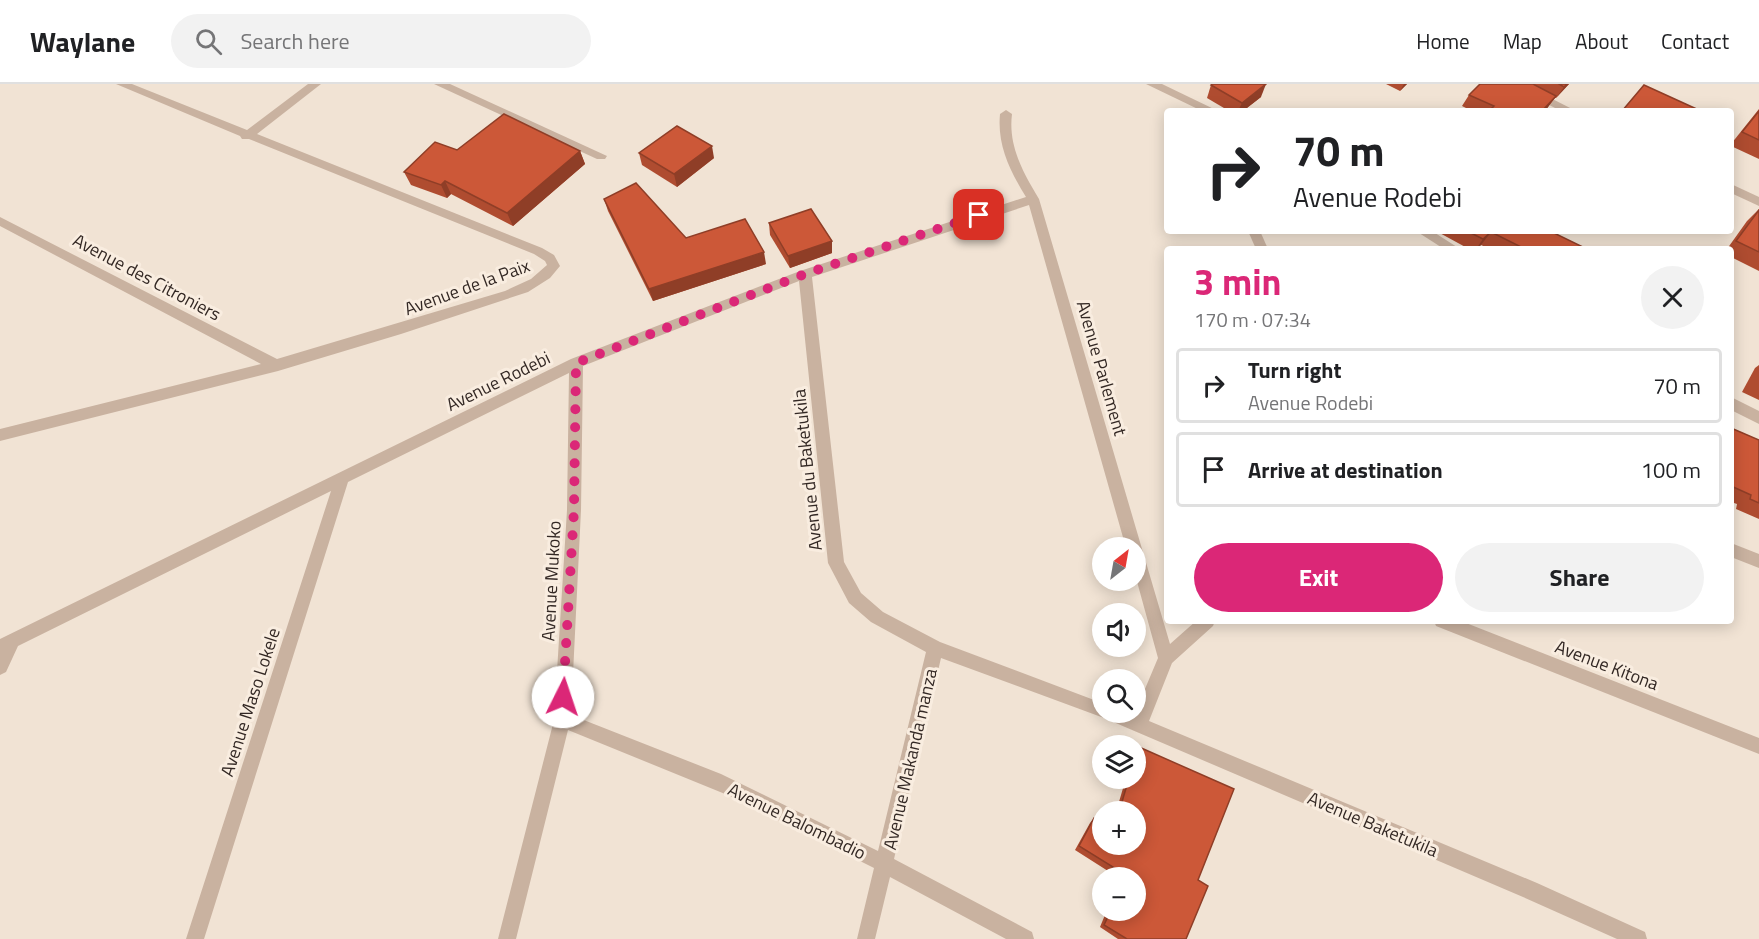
<!DOCTYPE html>
<html lang="en">
<head>
<meta charset="utf-8">
<style>
	body { margin:0; font-family:"Titillium Web",sans-serif; background:#f2f2f2; color:#202124; height:100vh; display:flex; flex-direction:column; font-size:22px; white-space:nowrap }
	* { box-sizing:border-box; margin:0 }
	p { font-size:20px; color:#757577 }
	.icon { flex:none; width:33px; height:33px; fill:none; stroke:currentColor; stroke-width:2; stroke-linecap:round; stroke-linejoin:round }
	.map { position:relative; flex:1; overflow:hidden }
	.side { position:absolute; left:1164px; top:162px; width:570px; height:378px; display:flex; flex-direction:column; background:#fff; border-radius:6px; box-shadow:0 3px 15px #0003 }
	.side>* { flex:none }
	.banner { position:absolute; left:1164px; top:24px; width:570px; height:126px; border-radius:6px; box-shadow:0 3px 15px #0003; background:#fff; color:#202124; overflow:hidden }
	.needle { width:39px; rotate:31deg }
	.fabs { position:absolute; left:1092px; top:453px; display:grid; gap:12px }
	.fabs a { display:grid; place-items:center; width:54px; height:54px; border-radius:50%; background:#fff; box-shadow:0 3px 15px #0003; font-size:30px }
	.pin { position:absolute; display:grid; place-items:center; width:51px; height:51px; color:#fff; margin:-26px; border-radius:12px; box-shadow:0 3px 9px #0006 }
	.me { position:absolute; width:66px; margin:-33px; rotate:4deg; stroke-linejoin:round; filter:drop-shadow(0 0 4px #0008) }
	.turn { display:flex; align-items:center; gap:21px; height:126px; padding:0 30px; font-size:27px }
	.turn .icon { width:78px; height:78px; stroke-width:2.5 }
	.turn b { display:block; font-size:42px; line-height:51px }
	.round { display:grid; place-items:center; flex:none; width:63px; height:63px; border-radius:32px; background:#f2f2f2 }
	.overview { display:flex; align-items:center; justify-content:space-between; height:102px; padding:0 30px }
	h1 { font-size:36px; font-weight:700; line-height:45px; color:#db2777 }
	.button { display:flex; gap:12px; margin-top:auto; padding:12px 30px }
	.button a { flex:1; height:69px; border-radius:36px; background:#db2777; color:#fff; font-size:24px; font-weight:700; line-height:69px; text-align:center }
	.button a+a { background:#f2f2f2; color:#202124 }
	ul { padding:0; list-style:none }
	li { display:flex; align-items:center; gap:18px; height:75px; margin:0 12px 9px; padding:0 18px; border:3px solid #e0e0e0; border-radius:6px }
	li div { flex:1 }
	li b { display:block; font-size:22px }
	li em { font-style:normal }
	header { display:flex; align-items:center; gap:36px; box-sizing:border-box; height:84px; padding:0 30px; background:#fff; border-bottom:2px solid #e0e0e0 }
	header strong { font-size:28px }
	nav { display:flex; gap:33px; margin-inline-start:auto; font-size:21px }
	.search { width:420px; height:54px; background:#f2f2f2; display:flex; align-items:center; gap:15px; box-sizing:border-box; padding:0 21px; border-radius:33px; color:#757577; font-size:22px }
	.map>svg:first-child { display:block }
	.lines { fill:none; stroke-linecap:round; stroke-linejoin:round }
	.minor { fill:#c9b2a0; fill-rule:evenodd }
	.wall { fill:#af4c30 }
	.shaded-wall { fill:#8f3e27 }
	.building { fill:#cc5838; stroke:#8f3e27; stroke-width:1.5 }
	.route { stroke:#db2777; stroke-width:10; stroke-dasharray:0 18 }
	.labels { text-anchor:middle; dominant-baseline:central; stroke-width:6; stroke-linejoin:round; paint-order:stroke }
	.street-label { font-size:18px; fill:#332824; stroke:#f9ede0 }
</style>
</head>
<body>
<header>
<strong>Waylane</strong>
<div class="search"><svg class="icon" aria-label="search" viewBox="0 0 24 24"><circle cx="10" cy="10" r="6"/><path d="M15 15l6 6"/></svg>Search here</div>
<nav><a>Home</a><a>Map</a><a>About</a><a>Contact</a></nav>
</header>
<div class="map">
<svg width="1759" height="855" viewBox="0 0 1759 855">
	<rect width="100%" height="100%" fill="#f1e3d4"/>
	<g class="lines">
		<!-- minor -->
		<g class="minor">
			<path d="M116 0H132L247 46 308 0H321L257 50 542 164 554 171 560 182 550 194 528 208 401 250 278 287 0 357V345L261 280 0 142V133L277 275 505 207 531 195 547 181 545 177 534 170 249 55H242L240 52Z"/>
			<path d="M434 0H450L607 72 605 75H597Z"/>
			<path d="M1146 0H1162L1218 27H1202Z"/>
			<path d="M1508 0H1523L1576 27H1561Z"/>
			<path d="M1006 26 1012 30C1008 62 1023 88 1039 115L1170 560 1196 537H1215L1213 542 1172 579 1149 637 1537 799 1645 848 1647 855H1617L1523 813 1104 634 941 574 894 775 1032 848 1034 855H1006L890 793 875 855H857L874 784 730 712 568 646 516 855H498L554 636 567 426 569 289 348 398 204 855H186L331 407 18 562 6 588 0 591V555L571 275 800 187 1026 113C1010 87 997 61 1000 30ZM1029 121 1126 464H1136V494L1158 574 1134 631 1129 628H1102V619L940 558 883 528 861 509 844 478 812 193ZM799 197 828 479 849 519 871 538 926 568 878 767 721 690 571 631 581 426 583 282Z"/>
			<path d="M1731 100 1759 113V122L1731 109Z"/>
			<path d="M1248 147H1260L1268 165H1256Z"/>
			<path d="M1416 147H1432L1460 165H1444Z"/>
			<path d="M1731 313 1759 327V340L1731 326Z"/>
			<path d="M1731 459 1759 470V484L1731 473Z"/>
			<path d="M1434 537H1461L1759 654V670L1436 542Z"/>
		</g>
	</g>
	<!-- wall -->
	<g class="wall">
		<path d="M1386 0H1407L1400 7Z"/>
		<path d="M1480 0H1569L1556 14H1555L1545 27H1472L1462 22 1469 11Z"/>
		<path d="M1211 1 1261 13 1243 27H1229L1207 14Z"/>
		<path d="M1759 25V75L1731 62V60Z"/>
		<path d="M457 66 580 67 585 80 513 142 451 110 447 114 411 101 404 88Z"/>
		<path d="M639 69 714 74 677 103 642 81Z"/>
		<path d="M604 115 686 154 766 180 653 217 608 127Z"/>
		<path d="M1759 125V187L1731 173V165H1727L1747 137Z"/>
		<path d="M769 139 832 169 790 184 770 151Z"/>
		<path d="M1436 147H1550L1582 165H1490L1481 161 1477 165H1469Z"/>
		<path d="M1759 281V316L1742 308 1755 284Z"/>
		<path d="M1731 344 1759 356V435L1736 425 1737 420 1731 418Z"/>
		<path d="M1139 663 1198 796 1186 855H1118L1100 843 1107 826H1136V794H1119L1075 766 1090 739 1094 734 1102 760 1136 728H1116L1126 694H1136V668Z"/>
	</g>
	<!-- shaded-wall -->
	<g class="shaded-wall">
		<path d="M1266 0 1261 13 1243 27H1238L1242 19Z"/>
		<path d="M1404 0H1407L1400 7Z"/>
		<path d="M1567 0H1569L1556 14 1564 3Z"/>
		<path d="M1556 12 1545 27H1542Z"/>
		<path d="M712 62 714 74 677 103 674 90Z"/>
		<path d="M580 67 585 80 513 142 507 129Z"/>
		<path d="M445 97 451 110 447 114 441 101Z"/>
		<path d="M1491 148 1481 161 1476 165 1483 155Z"/>
		<path d="M832 157V169L790 184 788 172Z"/>
		<path d="M764 168 766 180 653 217 649 205Z"/>
	</g>
	<!-- building -->
	<g class="building">
		<path d="M1212 0H1266L1242 19 1211 1Z"/>
		<path d="M1480 0H1533L1556 12 1542 27H1489L1494 22 1469 11Z"/>
		<path d="M1559 0H1567L1564 3Z"/>
		<path d="M1644 1 1701 27H1622Z"/>
		<path d="M1759 27V56L1742 48Z"/>
		<path d="M504 30 580 67 507 129 445 97 441 101 404 88 435 58 457 66Z"/>
		<path d="M677 42 712 62 674 90 639 69Z"/>
		<path d="M636 99 686 154 745 135 764 168 649 205 604 115Z"/>
		<path d="M811 125 832 157 788 172 769 139Z"/>
		<path d="M1759 126V168L1736 157Z"/>
		<path d="M1467 147H1550L1583 163 1582 165H1525L1491 148 1483 155Z"/>
		<path d="M1731 344 1759 356V419L1750 415 1751 411 1731 402Z"/>
		<path d="M1139 663 1234 705 1198 796 1208 802 1186 855H1127L1104 841 1111 826H1136V794H1125L1126 791 1079 762 1094 734 1102 740V760H1136V728H1119L1129 694H1136V675Z"/>
	</g>
	<g class="lines">
		<!-- route -->
		<path class="route" d="M563 613 574 426 576 279 805 190 979 131"/>
	</g>
	<g class="labels">
		<!-- street labels -->
		<g class="street-label">
			<text transform="translate(147 193) rotate(28)">Avenue des Citroniers</text>
			<text transform="translate(467 203) rotate(-20)">Avenue de la Paix</text>
			<text transform="translate(1102 284) rotate(74)">Avenue Parlement</text>
			<text transform="translate(498 297) rotate(-26)">Avenue Rodebi</text>
			<text transform="translate(807 386) rotate(-96)">Avenue du Baketukila</text>
			<text transform="translate(551 497) rotate(-87)">Avenue Mukoko</text>
			<text transform="translate(1607 581) rotate(21)">Avenue Kitona</text>
			<text transform="translate(250 618) rotate(-72)">Avenue Maso Lokele</text>
			<text transform="translate(910 675) rotate(-77)">Avenue Makanda manza</text>
			<text transform="translate(797 737) rotate(26)">Avenue Balombadio</text>
			<text transform="translate(1373 740) rotate(23)">Avenue Baketukila</text>
		</g>
	</g>
</svg>
<div class="fabs">
<a><svg class="needle" viewBox="-14 -14 28 28"><path d="M0-13l5 13h-10z" fill="#e53935"/><path d="M0 13l5-13h-10z" fill="#757577"/></svg></a>
<a><svg class="icon" aria-label="sound" viewBox="0 0 24 24"><path d="M4 9h4l5-4v14l-5-4H4zM17 9q2 3 0 6"/></svg></a>
<a><svg class="icon" aria-label="search" viewBox="0 0 24 24"><circle cx="10" cy="10" r="6"/><path d="M15 15l6 6"/></svg></a>
<a><svg class="icon" aria-label="layers" viewBox="0 0 24 24"><path d="M12 4l9 5-9 5-9-5zM3 14l9 5 9-5"/></svg></a>
<a>+</a>
<a>−</a>
</div>
<div class="pin" style="left:979px;top:131px;background:#d93025"><svg class="icon" aria-label="arrive" viewBox="0 0 24 24"><path d="M6 21V4h12l-3 4 3 4H6"/></svg></div>
<svg class="me" style="left:563px;top:613px" viewBox="-20 -20 40 40"><circle r="19" fill="#fff"/><path d="M0-13L10 11 0 6-10 11z" fill="#db2777"/></svg>
<div class="banner">
<div class="turn"><svg class="icon" aria-label="right" viewBox="0 0 24 24"><path d="M7 20v-9h11M14 6l5 5-5 5"/></svg><div><b>70 m</b>Avenue Rodebi</div></div>
</div>
<section class="side">
<div class="overview"><div><h1>3 min</h1><p>170 m · 07:34</p></div><a class="round"><svg class="icon" aria-label="close" viewBox="0 0 24 24"><path d="M6 6l12 12M18 6L6 18"/></svg></a></div>
<ul>
<li><svg class="icon" aria-label="right" viewBox="0 0 24 24"><path d="M7 20v-9h11M14 6l5 5-5 5"/></svg><div><b>Turn right</b><p>Avenue Rodebi</p></div><em>70 m</em></li>
<li><svg class="icon" aria-label="arrive" viewBox="0 0 24 24"><path d="M6 21V4h12l-3 4 3 4H6"/></svg><div><b>Arrive at destination</b></div><em>100 m</em></li>
</ul>
<div class="button"><a>Exit</a><a>Share</a></div>
</section>
</div>
</body>
</html>
